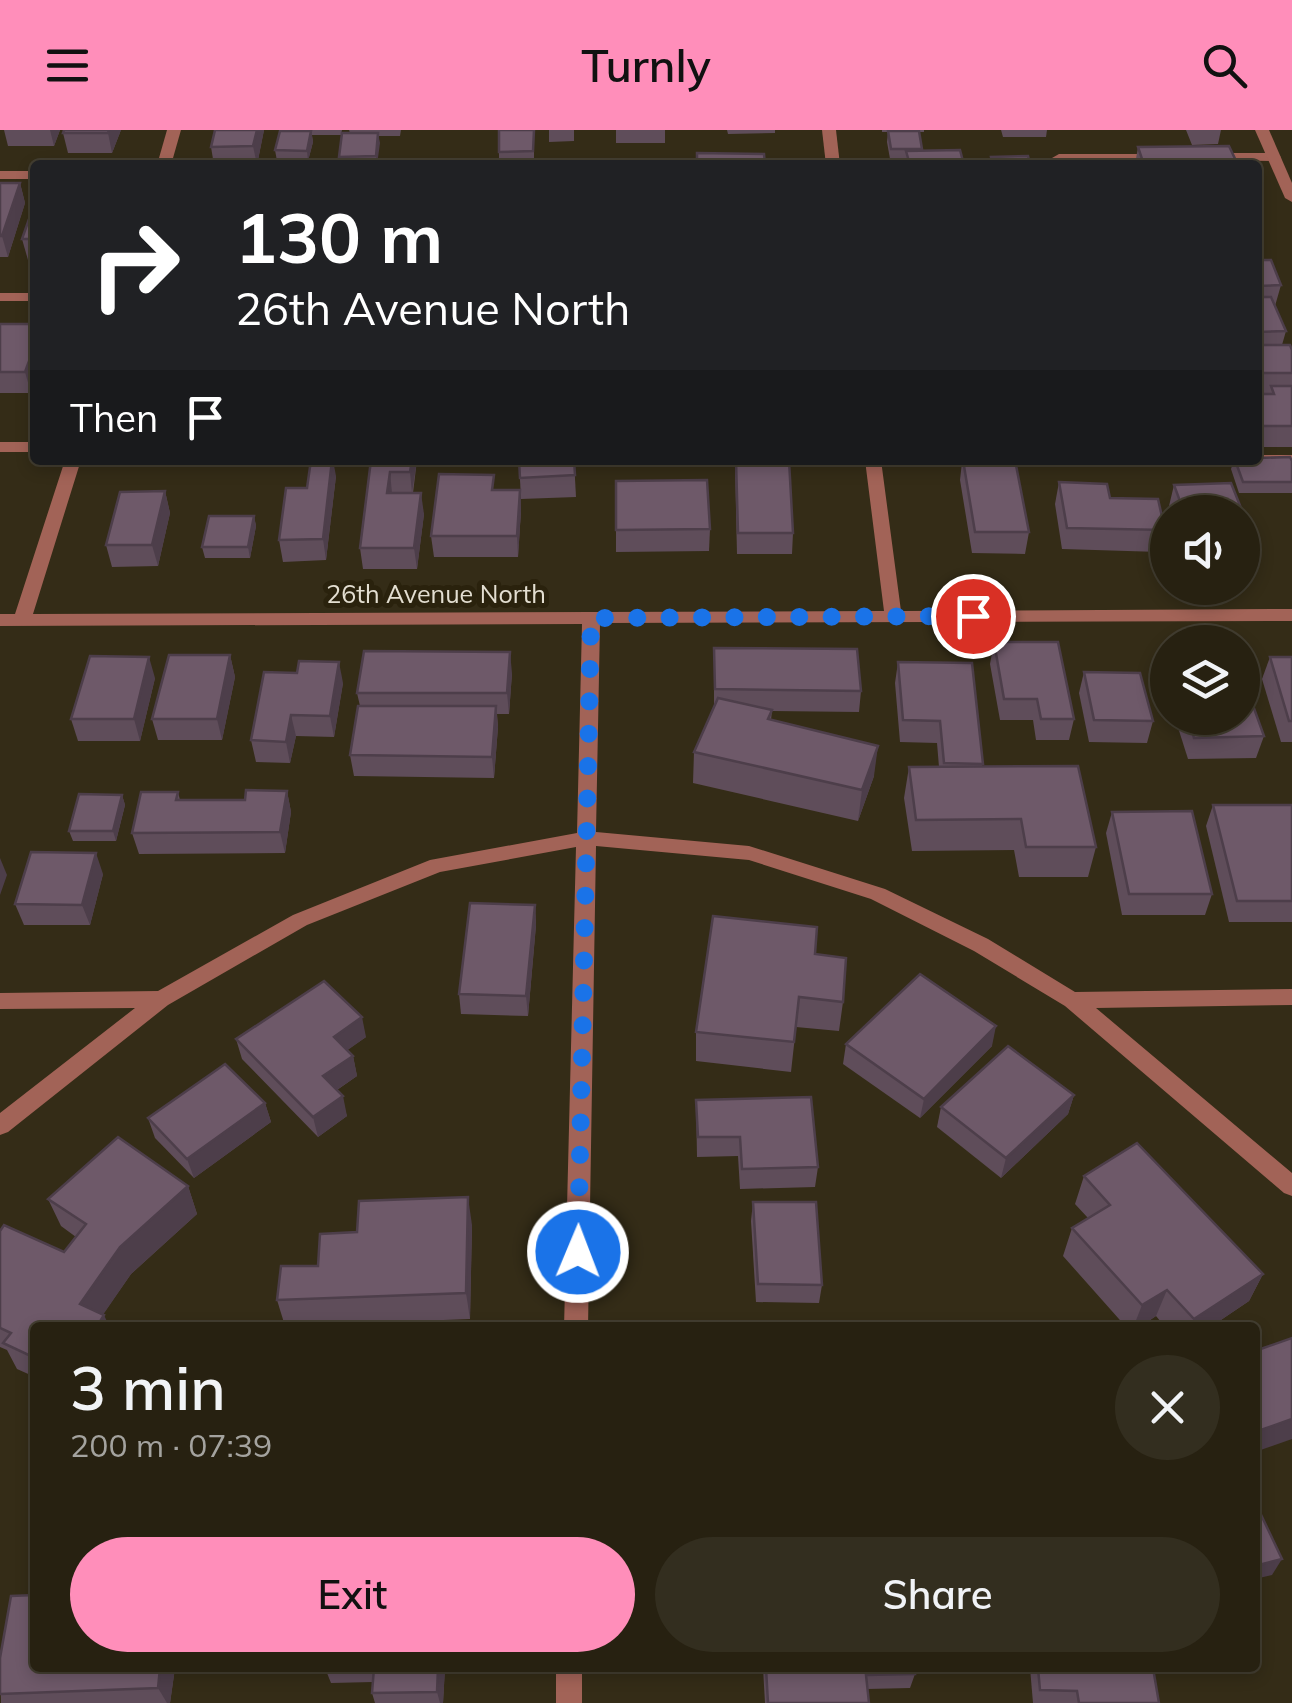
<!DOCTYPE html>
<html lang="en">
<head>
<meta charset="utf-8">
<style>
	body { margin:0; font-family:Mulish,sans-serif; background:#332e1f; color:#f1f3f6; height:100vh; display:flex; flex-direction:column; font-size:38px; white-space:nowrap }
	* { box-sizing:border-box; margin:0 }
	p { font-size:32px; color:#a4a39f }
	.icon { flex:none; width:55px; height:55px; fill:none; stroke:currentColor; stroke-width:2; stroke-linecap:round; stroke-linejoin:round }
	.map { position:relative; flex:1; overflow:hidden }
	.sheet { position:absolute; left:30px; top:1192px; width:1230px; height:350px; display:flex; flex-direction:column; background:#272111; border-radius:10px; box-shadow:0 5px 15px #0003,0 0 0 2px #433e31 }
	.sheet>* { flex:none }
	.hud { position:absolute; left:30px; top:30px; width:1232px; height:305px; border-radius:10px; box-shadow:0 5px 15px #0003,0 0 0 2px #433e31; background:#202124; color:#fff; overflow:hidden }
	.controls { position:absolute; left:1150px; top:365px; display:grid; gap:20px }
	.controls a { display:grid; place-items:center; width:110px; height:110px; border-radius:50%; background:#272111; box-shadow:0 5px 15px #0003,0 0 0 2px #433e31; font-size:50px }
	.pin { position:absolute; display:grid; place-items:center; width:85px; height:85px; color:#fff; margin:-42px; border:5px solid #fff; border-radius:50%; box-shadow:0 2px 10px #0007 }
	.me { position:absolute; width:110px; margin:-55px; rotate:1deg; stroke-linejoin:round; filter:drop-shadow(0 0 8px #0008) }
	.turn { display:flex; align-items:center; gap:35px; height:210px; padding:0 40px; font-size:45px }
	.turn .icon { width:130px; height:130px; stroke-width:2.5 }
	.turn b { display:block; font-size:70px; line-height:85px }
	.then { display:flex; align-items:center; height:95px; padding:0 40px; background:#0003; gap:20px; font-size:38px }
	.round { display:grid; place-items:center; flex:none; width:105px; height:105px; border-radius:52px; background:#332e1f }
	.overview { display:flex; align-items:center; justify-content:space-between; height:170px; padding:0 40px }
	h1 { font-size:60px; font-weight:600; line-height:75px }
	.action { display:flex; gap:20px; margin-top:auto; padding:20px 40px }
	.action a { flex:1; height:115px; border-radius:60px; background:#ff8eba; color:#111; font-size:40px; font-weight:600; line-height:115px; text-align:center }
	.action a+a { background:#332e1f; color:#f1f3f6 }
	header { display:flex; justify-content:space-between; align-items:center; height:130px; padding:0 40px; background:#ff8eba; color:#111; font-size:45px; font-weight:600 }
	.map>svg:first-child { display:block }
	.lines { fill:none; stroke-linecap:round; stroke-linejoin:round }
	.service { fill:#a26357; fill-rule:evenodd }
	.minor { fill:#a26357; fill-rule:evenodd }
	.wall { fill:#5f4d5a }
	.shaded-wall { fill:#4d3e4a }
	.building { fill:#6e5969; stroke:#4d3e4a; stroke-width:2.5 }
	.route { stroke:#1a73e8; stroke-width:18; stroke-dasharray:0 32.4 }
	.labels { text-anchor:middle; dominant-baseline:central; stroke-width:10; stroke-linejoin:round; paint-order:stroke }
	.street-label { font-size:25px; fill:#e3ded1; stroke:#2a220d }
</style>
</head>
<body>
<header><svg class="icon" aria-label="menu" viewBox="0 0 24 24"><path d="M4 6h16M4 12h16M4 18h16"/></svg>Turnly<svg class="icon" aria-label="search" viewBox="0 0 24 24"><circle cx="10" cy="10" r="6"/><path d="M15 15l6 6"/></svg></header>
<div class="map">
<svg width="1292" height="1573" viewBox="0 0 1292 1573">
	<rect width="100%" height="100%" fill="#342c17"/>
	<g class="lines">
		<!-- service -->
		<g class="service">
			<path d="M1209 23H1274L1281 27 1274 31 1204 30 1202 27Z"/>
			<path d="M1059 24H1160L1167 28 1160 32H1067L1068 35H1054L1052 28Z"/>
			<rect x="0" y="41" width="35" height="8"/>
			<rect x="0" y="312" width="35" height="10"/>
			<path d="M1258 325H1292V335H1184L1176 330H1258Z"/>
		</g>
		<!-- minor -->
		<g class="minor">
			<path d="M167 0H181L171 35H157Z"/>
			<path d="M822 0H836L840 35H826Z"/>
			<path d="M1255 0H1269L1292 53V72L1285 68Z"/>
			<rect x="0" y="163" width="35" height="8"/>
			<path d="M65 330H81L33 484 884 481 865 330H881L901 481 1292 479V491L600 493 596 702 749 716 885 759 988 809 1075 862 1292 859V875L1096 878 1292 1043V1066L1284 1063 1065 876 974 821 871 769 749 730 596 716 588 1198H564L576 717 440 742 307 795 168 875 8 1002 0 1005V983L135 878 0 879V863L158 861 293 785 430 730 577 703 582 494 0 496V484H15Z"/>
			<rect x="556" y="1538" width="26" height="35"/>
		</g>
	</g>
	<!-- wall -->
	<g class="wall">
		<path d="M4 0H60L54 16H8Z"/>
		<path d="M121 0 112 23H68L63 3Z"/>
		<path d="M264 0 257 35H214L211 17Z"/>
		<path d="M282 0H342L341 5H312L313 12 308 31H277L275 20Z"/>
		<path d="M349 0H401L400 6H379L377 35H340L339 27 350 3Z"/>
		<path d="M534 0V31L499 32V22Z"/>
		<path d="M549 0H574V11L549 12Z"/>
		<rect x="616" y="0" width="49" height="13"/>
		<path d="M727 0H775V3L728 4Z"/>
		<path d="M882 0H924V2H919L922 21 964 35H905V29H890L887 12 888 2H882Z"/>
		<path d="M1001 0H1047L1046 7H1003Z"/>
		<path d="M1186 0H1221L1218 14 1192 15Z"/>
		<path d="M1138 17 1238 35H1135Z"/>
		<path d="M0 53H20L25 73 8 127H0Z"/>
		<path d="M35 72V130H28L22 109Z"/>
		<path d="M1258 108 1262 117 1258 130 1281 155 1275 176 1286 201 1282 215 1292 220V317H1258Z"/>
		<path d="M0 194H35V252L31 263H0Z"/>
		<path d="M371 330H417L413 363 424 384 417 439H363L360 418Z"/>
		<path d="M519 330H574L576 367 521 369Z"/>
		<path d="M719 330H789L793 403 792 424H737L735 337H720Z"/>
		<path d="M957 330H1028L1015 331 1029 402 1025 424 972 423 960 350 962 332H957Z"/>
		<path d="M1234 330 1292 331V363H1239L1231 339Z"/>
		<path d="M336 346 326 430 283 432 279 410 307 358Z"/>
		<path d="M616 351 710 399 709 421 616 422Z"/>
		<path d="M1059 352 1165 400 1160 422 1062 419 1055 374Z"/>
		<path d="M1231 353 1251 403 1244 425H1242V382H1171L1169 376 1174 355Z"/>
		<path d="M495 360H520L521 381 518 427H434L431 406Z"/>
		<path d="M165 361 170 383 158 436 112 437 106 415Z"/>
		<path d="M254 386 256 396 250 428H205L202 417Z"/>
		<path d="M994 512 1074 589 1069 610H1036L1033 590H1000L990 534Z"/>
		<path d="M714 518 861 561 859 582 772 581 771 590 874 646 858 691 693 653 694 622 714 577Z"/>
		<path d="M230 525 235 547 222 610H158L152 589Z"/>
		<path d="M1270 527H1292V612H1281L1262 549Z"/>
		<path d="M898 532 983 634 982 636 1096 717 1088 747H1019L1014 720 912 721 904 668 909 637H939L937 613 900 612 895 553Z"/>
		<path d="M1084 542 1153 591 1147 613 1089 612 1079 563Z"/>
		<path d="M512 543 509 584H497L498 597 494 648 354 646 350 625 360 576 357 563Z"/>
		<path d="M155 548 140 611H78L71 589Z"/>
		<path d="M343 553 334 607 296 606 290 633 256 632 251 610Z"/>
		<path d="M1175 588H1242L1264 606 1256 628 1188 629Z"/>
		<path d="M287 661 291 682 285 723 139 724 132 703 178 662 180 670H245Z"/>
		<path d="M122 665 125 675 116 711H73L69 701Z"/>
		<path d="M1213 675H1292V792H1229L1206 696Z"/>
		<path d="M1112 682 1212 764 1205 785H1122L1106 703Z"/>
		<path d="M103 744 90 795H24L15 774Z"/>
		<path d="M535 775 536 795 528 886 461 884 459 864Z"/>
		<path d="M815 824 843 872 839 901 796 897 791 942 696 931V902Z"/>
		<path d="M366 907 347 920 353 926 357 946 337 960 347 986 318 1007 242 929 236 909Z"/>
		<path d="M846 914 992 916 920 988 843 934Z"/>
		<path d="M1074 965 1068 984 1001 1048 937 997 941 977Z"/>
		<path d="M696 970 818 1037 815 1057 740 1059 738 1026 697 1027Z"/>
		<path d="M265 973 271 992 194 1048 155 1008 148 988Z"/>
		<path d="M1084 1046 1263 1144 1249 1171 1209 1198H1166L1156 1186 1138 1198H1127L1063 1126 1072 1098 1088 1088 1075 1074Z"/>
		<path d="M188 1056 197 1084 131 1144 103 1184 35 1198V1247L17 1239 7 1220 0 1217V1101L64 1122 76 1107 61 1096 48 1069Z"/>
		<path d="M753 1072 822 1155 819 1173 756 1172 751 1091Z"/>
		<path d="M472 1095 470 1189 285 1196 277 1170 318 1136Z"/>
		<path d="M0 1528 35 1538H175L170 1573H1Z"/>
		<path d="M325 1538H445L443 1573H375L372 1563 373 1552 331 1553Z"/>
		<path d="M763 1538H914L915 1544 910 1558 867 1559 869 1573H765Z"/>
		<path d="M1030 1538H1153L1159 1573H1033Z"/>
	</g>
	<!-- shaded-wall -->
	<g class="shaded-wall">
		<path d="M50 0H60L54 16Z"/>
		<path d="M109 0H121L112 23 108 3Z"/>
		<path d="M257 0H264L257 35 253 16Z"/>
		<path d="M311 1 313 12 308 31 307 21Z"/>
		<path d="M378 3 380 13 377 35 376 26Z"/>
		<path d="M20 53 25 73 8 127 2 106Z"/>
		<path d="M35 215V252L31 263 25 242Z"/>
		<path d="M332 330H333L336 346 326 430 323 409Z"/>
		<path d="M412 330H417L412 363 410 342Z"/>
		<path d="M390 342 392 363H387Z"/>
		<path d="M520 360 521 381 518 427 517 406Z"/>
		<path d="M165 361 170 383 158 436 152 415Z"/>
		<path d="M421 363 424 384 417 439 414 418Z"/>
		<path d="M254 386 256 396 250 428 248 417Z"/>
		<path d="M510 522 512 543 509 584 507 563Z"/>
		<path d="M230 525 235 547 222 610 217 589Z"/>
		<path d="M149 527 155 548 140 611 134 589Z"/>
		<path d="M339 532 343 553 334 607 330 586Z"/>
		<path d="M496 576 498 597 494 648 492 627Z"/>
		<path d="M291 585 296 606 290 633 286 612Z"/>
		<path d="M878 616 874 646 858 691 862 660Z"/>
		<path d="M287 661 291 682 285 723 280 702Z"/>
		<path d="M122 665 125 675 116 711 113 701Z"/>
		<path d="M96 723 103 744 90 795 82 775Z"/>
		<path d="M0 728 7 745 0 765Z"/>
		<path d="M535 775 536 795 528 886 526 866Z"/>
		<path d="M362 887 366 907 338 927 334 907Z"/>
		<path d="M996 896 992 916 920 988 924 969Z"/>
		<path d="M353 926 357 946 328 966 323 946Z"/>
		<path d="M1074 965 1068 984 1001 1048 1006 1028Z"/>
		<path d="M343 966 347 986 318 1007 313 987Z"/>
		<path d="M265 973 271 992 194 1048 187 1029Z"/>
		<path d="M188 1056 197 1084 131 1144 94 1198 80 1174 120 1117Z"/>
		<path d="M468 1067 472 1095 470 1189 466 1163Z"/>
		<path d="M1263 1144 1249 1171 1209 1198H1190L1194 1189Z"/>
		<path d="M1167 1160 1156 1186 1138 1198H1133L1142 1175Z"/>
		<path d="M104 1185 110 1198H96Z"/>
		<path d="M1292 1289V1309L1255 1322V1302Z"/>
		<path d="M1282 1429 1272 1445 1255 1449V1436Z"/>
		<path d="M160 1538H175L170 1573H167L158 1558Z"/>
		<path d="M438 1538H445L443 1573H440L437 1562Z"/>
	</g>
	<!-- building -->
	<g class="building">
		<path d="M64 0H109L108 3H63Z"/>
		<path d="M215 0H257L253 16 211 17Z"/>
		<path d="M499 0H534L533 21 499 22Z"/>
		<path d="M280 1H311L307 21 275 20Z"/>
		<path d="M888 1H919L922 19H891Z"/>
		<path d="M342 3H378L376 26 339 27Z"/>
		<path d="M1229 16 1238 35H1144L1138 17Z"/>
		<path d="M960 20 964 35H910L906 21Z"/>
		<path d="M697 23 764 24 765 35H697Z"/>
		<path d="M1028 26 1030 35H993L991 27Z"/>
		<path d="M476 30V35H407V31Z"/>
		<path d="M0 53H20L2 106H0Z"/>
		<path d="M35 72V109H22Z"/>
		<path d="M1258 130H1271L1281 155 1258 156Z"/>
		<path d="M1258 167H1271L1286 201 1258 202Z"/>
		<path d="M0 194H35V215L25 242H0Z"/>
		<path d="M1258 215H1290L1292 220V243H1258Z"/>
		<path d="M1271 256H1292V296H1258V264H1274Z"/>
		<path d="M1290 327 1292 331V352H1243L1235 330H1258V328Z"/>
		<path d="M311 330H332L323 409 279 410 286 358H307Z"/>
		<path d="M371 330H412L410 342H390L387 363H421L414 418H360Z"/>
		<path d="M519 330H574L575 345 520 348Z"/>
		<path d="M736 330H789L793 403H738Z"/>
		<path d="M963 330H1015L1029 402H975Z"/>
		<path d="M439 344 494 345 492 360H520L517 406H431Z"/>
		<path d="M707 350 710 399 616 400V351Z"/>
		<path d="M1059 352 1107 354 1110 368 1158 369 1165 400 1067 398Z"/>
		<path d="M1231 353 1251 403 1242 404V382H1184L1174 355Z"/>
		<path d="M165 361 152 415H106L120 362Z"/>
		<path d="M209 386H254L248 417H202Z"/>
		<path d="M994 512H1058L1074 589H1041L1037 569H1004Z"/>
		<path d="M714 518 857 519 861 561 715 559Z"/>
		<path d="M364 521 510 522 507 563H357Z"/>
		<path d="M169 525H230L217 589H152Z"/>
		<path d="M90 526 149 527 134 589H71Z"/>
		<path d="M1270 527H1292V591H1289Z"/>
		<path d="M299 531 339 532 330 586 291 585 286 612 251 610 264 542 297 543Z"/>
		<path d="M898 532 972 533 983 634 944 633 940 591 903 590Z"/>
		<path d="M1084 542 1140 543 1153 591 1094 590Z"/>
		<path d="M1242 545 1264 606 1194 608 1188 588H1242Z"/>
		<path d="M718 568 772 580 768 589 878 616 862 660 694 622Z"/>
		<path d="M358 576H496L492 627 350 625Z"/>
		<path d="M1078 636 1096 717H1026L1021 689 916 690 909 637Z"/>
		<path d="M246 660 287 661 280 702 132 703 141 662H178L176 670H245Z"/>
		<path d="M79 664 122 665 113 701H69Z"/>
		<path d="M1213 675H1292V771H1237Z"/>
		<path d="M1192 681 1212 764H1129L1112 682Z"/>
		<path d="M31 722 96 723 82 775 15 774Z"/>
		<path d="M470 773 535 775 526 866 459 864Z"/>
		<path d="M713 786 817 797 815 824 846 828 843 872 799 867 794 912 696 902Z"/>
		<path d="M920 844 996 896 924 969 846 914Z"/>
		<path d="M324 851 362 887 334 907 353 926 323 946 343 966 313 987 236 909Z"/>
		<path d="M1008 916 1074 965 1006 1028 941 977Z"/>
		<path d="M225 934 265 973 187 1029 148 988Z"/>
		<path d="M811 967 818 1037 742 1039 740 1007H698L696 970Z"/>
		<path d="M118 1007 188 1056 120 1117 80 1174 104 1185 96 1198H35V1228L3 1213 11 1203 0 1198V1101L4 1095 64 1122 86 1094 48 1069Z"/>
		<path d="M1137 1013 1263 1144 1194 1189 1167 1160 1142 1175 1072 1098 1110 1075 1084 1046Z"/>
		<path d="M468 1067 466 1163 277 1170 281 1136H318L320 1104 357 1102 359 1071Z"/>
		<path d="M753 1072H816L822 1155 758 1154Z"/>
		<path d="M1292 1208V1289L1255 1302V1221Z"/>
		<path d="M1255 1372 1282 1429 1255 1436Z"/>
		<path d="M35 1465V1538H160L158 1558 0 1564V1528L11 1466Z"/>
		<path d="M374 1538H438L437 1562 372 1563Z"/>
		<path d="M766 1538H914L915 1544 866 1545 869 1573H768Z"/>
		<path d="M1038 1538H1153L1159 1573H1079L1077 1561 1040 1560Z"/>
	</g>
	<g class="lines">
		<!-- route -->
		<path class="route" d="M578 1122 591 488 973 486"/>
	</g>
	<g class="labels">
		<!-- street labels -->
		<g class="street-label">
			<text x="436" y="463">26th Avenue North</text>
		</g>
	</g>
</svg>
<div class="controls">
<a><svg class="icon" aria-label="sound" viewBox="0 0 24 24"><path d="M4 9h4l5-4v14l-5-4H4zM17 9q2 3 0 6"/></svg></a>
<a><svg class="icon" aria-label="layers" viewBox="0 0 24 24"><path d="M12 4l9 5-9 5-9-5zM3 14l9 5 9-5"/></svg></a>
</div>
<div class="pin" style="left:973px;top:486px;background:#d93025"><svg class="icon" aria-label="arrive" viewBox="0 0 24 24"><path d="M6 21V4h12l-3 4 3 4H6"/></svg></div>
<svg class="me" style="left:578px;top:1122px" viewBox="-20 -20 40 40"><circle r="17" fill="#1a73e8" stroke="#fff" stroke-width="3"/><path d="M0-11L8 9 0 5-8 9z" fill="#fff"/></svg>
<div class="hud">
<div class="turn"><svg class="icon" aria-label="right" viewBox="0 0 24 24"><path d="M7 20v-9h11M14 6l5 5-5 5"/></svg><div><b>130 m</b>26th Avenue North</div></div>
<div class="then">Then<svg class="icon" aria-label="arrive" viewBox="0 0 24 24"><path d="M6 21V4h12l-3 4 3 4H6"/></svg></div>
</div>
<section class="sheet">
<div class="overview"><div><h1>3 min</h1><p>200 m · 07:39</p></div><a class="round"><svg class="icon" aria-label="close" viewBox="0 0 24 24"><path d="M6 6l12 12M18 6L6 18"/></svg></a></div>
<div class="action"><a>Exit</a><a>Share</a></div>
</section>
</div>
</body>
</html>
